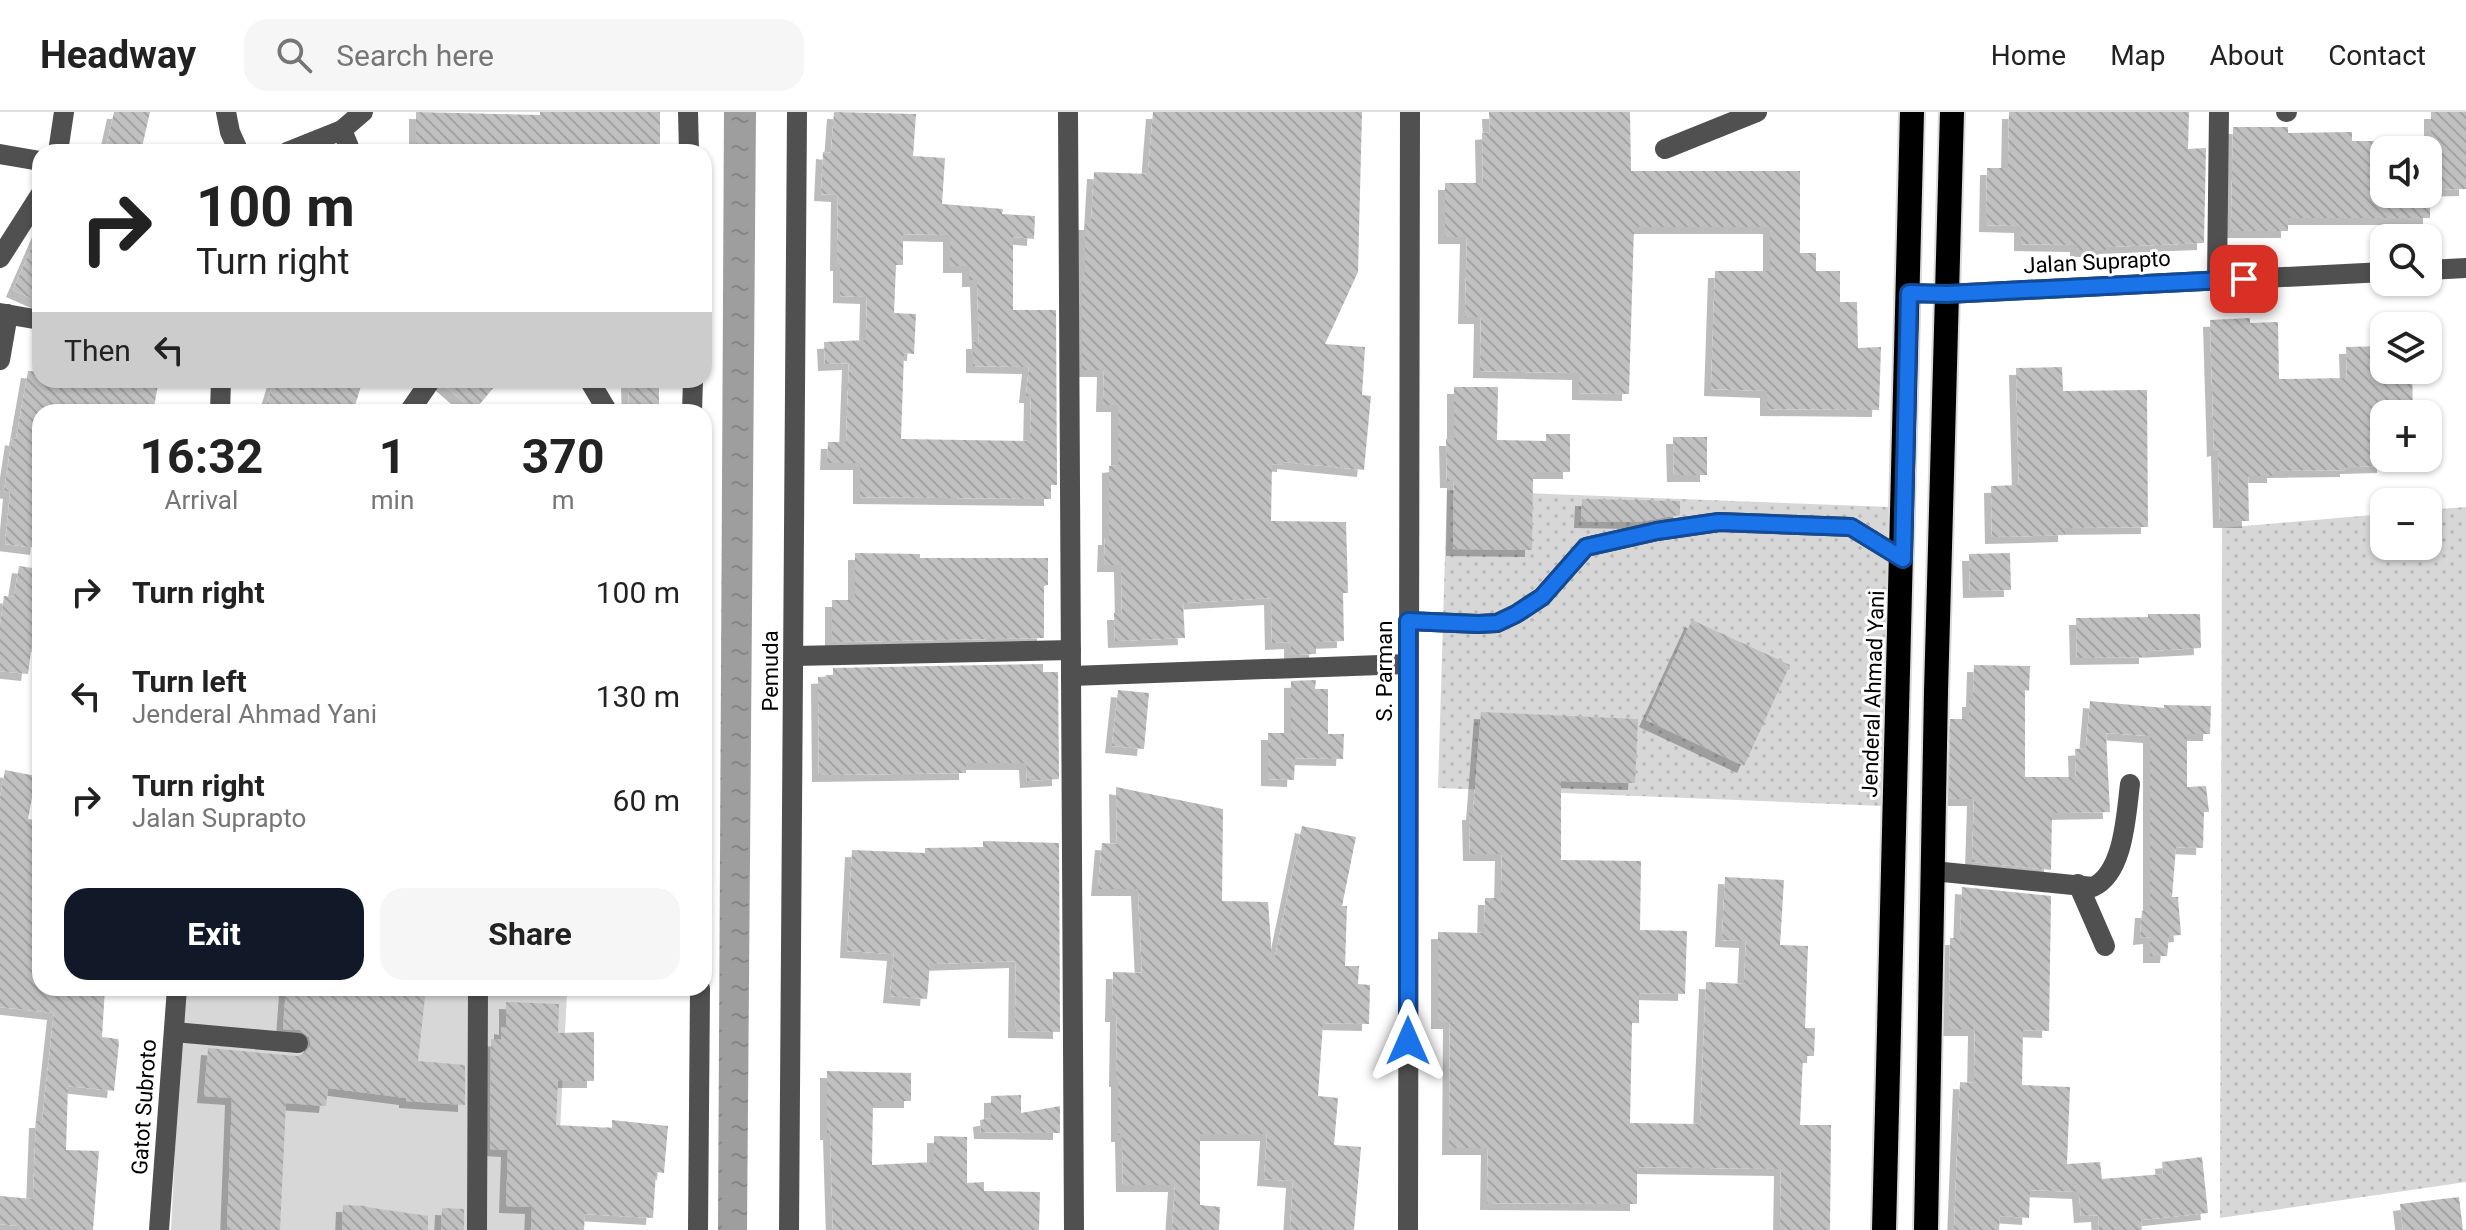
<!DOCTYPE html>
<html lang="en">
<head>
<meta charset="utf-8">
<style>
	body { margin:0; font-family:Roboto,sans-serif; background:#f6f6f6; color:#222; height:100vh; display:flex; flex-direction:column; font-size:30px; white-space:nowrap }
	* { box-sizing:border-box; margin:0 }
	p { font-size:26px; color:#767676 }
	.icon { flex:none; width:44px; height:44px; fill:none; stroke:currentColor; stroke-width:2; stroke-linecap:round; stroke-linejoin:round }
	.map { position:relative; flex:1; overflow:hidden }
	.details { position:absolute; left:32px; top:292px; width:680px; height:592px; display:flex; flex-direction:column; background:#fff; border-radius:24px; box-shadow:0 2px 6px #0004 }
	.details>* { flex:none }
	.guide { position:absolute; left:32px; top:32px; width:680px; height:244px; border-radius:24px; box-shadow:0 2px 6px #0004; background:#fff; color:#222; overflow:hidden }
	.tools { position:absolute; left:2370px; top:24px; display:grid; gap:16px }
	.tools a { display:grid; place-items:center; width:72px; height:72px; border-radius:16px; background:#fff; box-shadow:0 2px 6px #0004; font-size:40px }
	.pin { position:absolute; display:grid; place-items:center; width:68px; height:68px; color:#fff; margin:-34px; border-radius:16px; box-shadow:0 4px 12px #0006 }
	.me { position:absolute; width:88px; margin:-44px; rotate:0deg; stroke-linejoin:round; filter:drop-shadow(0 0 6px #0008) }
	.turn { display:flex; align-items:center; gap:28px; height:168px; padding:0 32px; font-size:36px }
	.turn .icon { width:104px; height:104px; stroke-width:2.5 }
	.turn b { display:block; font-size:56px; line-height:68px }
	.then { display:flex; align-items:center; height:76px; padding:0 32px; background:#0003; gap:16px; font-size:30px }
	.eta { display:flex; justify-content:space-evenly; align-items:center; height:136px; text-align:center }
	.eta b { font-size:48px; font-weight:700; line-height:56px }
	.cta { display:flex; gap:16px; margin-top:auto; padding:16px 32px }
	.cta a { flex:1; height:92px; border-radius:24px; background:#111827; color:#fff; font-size:32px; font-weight:700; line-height:92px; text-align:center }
	.cta a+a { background:#f6f6f6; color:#222 }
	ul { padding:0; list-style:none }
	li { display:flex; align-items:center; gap:24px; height:104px; padding:0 32px }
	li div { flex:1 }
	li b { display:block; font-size:30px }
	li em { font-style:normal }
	header { display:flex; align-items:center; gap:48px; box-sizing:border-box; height:112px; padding:0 40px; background:#fff; border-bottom:2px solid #e0e0e0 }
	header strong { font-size:38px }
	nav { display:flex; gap:44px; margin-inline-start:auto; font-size:28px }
	.search { width:560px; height:72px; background:#f6f6f6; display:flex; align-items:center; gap:20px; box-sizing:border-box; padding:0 28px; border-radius:24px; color:#767676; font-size:30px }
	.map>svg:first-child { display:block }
	.grass { fill:url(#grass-dots) }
	.garden { fill:#d7d7d7 }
	.water { fill:url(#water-ripples) }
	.building { fill:url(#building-back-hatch); fill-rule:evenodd; filter:url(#shadow) }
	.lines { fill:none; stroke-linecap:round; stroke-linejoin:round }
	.highway-casing { stroke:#dbdbdb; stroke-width:28 }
	.minor { stroke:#505050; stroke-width:20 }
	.highway { stroke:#000; stroke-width:24 }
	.route-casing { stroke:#114b97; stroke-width:20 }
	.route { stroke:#1a73e8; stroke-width:14 }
	.labels { text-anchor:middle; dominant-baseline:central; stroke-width:6; stroke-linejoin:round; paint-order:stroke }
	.street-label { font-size:22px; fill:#000; stroke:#fff }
</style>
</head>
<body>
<header>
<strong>Headway</strong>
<div class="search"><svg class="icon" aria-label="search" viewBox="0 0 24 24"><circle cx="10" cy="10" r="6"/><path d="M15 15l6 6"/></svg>Search here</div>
<nav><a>Home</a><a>Map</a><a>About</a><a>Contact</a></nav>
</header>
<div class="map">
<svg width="2466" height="1118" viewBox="0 0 2466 1118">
	<defs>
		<pattern id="grass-dots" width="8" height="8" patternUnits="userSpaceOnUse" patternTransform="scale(2)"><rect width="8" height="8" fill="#d7d7d7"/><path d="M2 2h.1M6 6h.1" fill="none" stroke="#b7b7b7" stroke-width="1.8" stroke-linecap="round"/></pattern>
		<pattern id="water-ripples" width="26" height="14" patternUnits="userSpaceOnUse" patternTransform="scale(2)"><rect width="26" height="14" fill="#9e9e9e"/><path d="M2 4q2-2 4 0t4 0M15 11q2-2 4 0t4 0" fill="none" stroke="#868686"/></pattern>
		<pattern id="building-back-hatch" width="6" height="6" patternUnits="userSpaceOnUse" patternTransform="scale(2)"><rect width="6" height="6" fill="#c0c0c0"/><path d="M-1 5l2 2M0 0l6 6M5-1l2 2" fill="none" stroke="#a3a3a3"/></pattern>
		<filter id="shadow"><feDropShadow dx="-7" dy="7" stdDeviation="0" flood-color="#0004"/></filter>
	</defs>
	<rect width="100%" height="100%" fill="#fff"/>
	<!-- grass -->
	<g class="grass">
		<path d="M1447 378 1890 395 1883 694 1438 676Z"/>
		<path d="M2466 395V1070L2220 1106 2222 416 2384 402V434H2428V398Z"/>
	</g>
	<!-- garden -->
	<path class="garden" d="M183 876H472L567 881 555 1118H171Z"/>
	<!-- water -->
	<path class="water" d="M724 0H756L747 1118H718Z"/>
	<!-- building -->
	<g class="building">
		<path d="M114 0H150L141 40H105Z"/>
		<path d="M416 0 540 3V0H660V40H481L442 37V40H416Z"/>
		<path d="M834 0 916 2 913 44 945 46 942 92 1003 97 1002 102 1035 104 1034 127 1013 125V198H1056L1057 373H1051V387L860 385V351H827L828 330H846L849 251 825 252 824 230 866 228 867 185 840 184V152H837L838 83 821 82 823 40 831 41ZM903 122 950 123V154H969V168H977L979 230H973V254L1029 255 1026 284H1031L1030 329 901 327 904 241 914 242 916 202 894 201 896 153H903Z"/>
		<path d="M1153 0H1362L1358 160 1325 232 1365 235 1362 283 1371 284 1364 358 1284 350V353L1272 352 1271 409 1346 410 1348 481H1343L1344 529 1316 530V542L1291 543V530L1272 531 1271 486 1183 491 1185 526 1115 529 1114 501H1122L1121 453H1104L1105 426H1109V354L1118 353V293H1103L1104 258H1082V161H1085V111H1091L1094 60 1148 62Z"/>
		<path d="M1489 0H1630L1631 59H1800V141H1816V159H1840V190H1857L1858 236 1881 235 1879 298 1767 297V279L1711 277 1715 159H1770V115H1634L1629 282 1579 281V261L1480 259 1481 205H1465L1467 125H1445V71H1483L1482 21 1490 20Z"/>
		<path d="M2009 0H2189L2188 37 2206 36 2204 131 2106 135V138H2077V133L2021 132V114L1986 113 1987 56H2008Z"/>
		<path d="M2431 0H2466V77L2428 78V28H2431Z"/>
		<path d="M2233 15H2288V21L2352 20V29H2384V82H2430V106H2288V119H2231Z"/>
		<path d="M40 116V190L13 178Z"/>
		<path d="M2250 206V211L2278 210 2279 267 2347 266 2346 235 2384 234V258H2412L2413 302H2384V354L2347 355V358L2274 359V364H2248L2249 409H2220L2218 337 2214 338 2210 208Z"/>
		<path d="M2062 255 2063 279 2147 278 2148 415 2065 416V423L1992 425 1991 374 2019 373 2016 256Z"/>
		<path d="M28 259 40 260V268H159L153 300H40V408L37 436 5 432 10 380 4 379 12 326 16 327Z"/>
		<path d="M274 268H342L361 274 353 300H264Z"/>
		<path d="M444 268H500L474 299 443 272Z"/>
		<path d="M628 268H659V300H629Z"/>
		<path d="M1454 275H1498L1497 328 1546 329V322H1570V360H1535L1533 364 1532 438 1453 437 1454 369H1447L1446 327H1454Z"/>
		<path d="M1673 325H1707V363H1674Z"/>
		<path d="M1582 387 1680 389V403L1637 410 1581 409Z"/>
		<path d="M855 441 920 442V446H1048V473L1044 474V526L832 530V488H855Z"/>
		<path d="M2010 441 2011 478 1970 479 1969 442Z"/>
		<path d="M19 454 40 457V533L32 532 28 562 0 559V514L4 484 14 485Z"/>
		<path d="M2148 502H2200L2201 536 2146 539V545L2077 546 2076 506 2148 505Z"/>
		<path d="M1692 508 1790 553 1744 654 1646 608Z"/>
		<path d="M1043 552V560H1058L1059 667 1027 669 1026 651H966V661L819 663 818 565 833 564V556Z"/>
		<path d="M1974 553 2030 554 2029 579 2025 578V665H2076L2075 637 2086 636 2090 589 2164 596V593L2211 594 2210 622H2187V675L2206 674 2209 700H2204L2203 736 2176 735 2172 785H2178L2181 823 2169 824 2167 844H2150V825L2140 826 2142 799H2150V624L2106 621 2110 700 2052 701 2051 758 1972 750 1974 687H1949L1950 607H1969V588H1973Z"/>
		<path d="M1316 568 1315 577H1328V622H1344L1343 647 1295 646 1294 668 1268 667V621H1291V569Z"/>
		<path d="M1118 578 1149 581 1144 637 1112 634Z"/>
		<path d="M1481 600 1638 607 1635 671 1561 669V748L1641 749 1640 818 1687 819 1685 882 1639 881V911H1632L1630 1011 1700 1012 1706 870 1744 872 1746 829 1722 828 1725 765 1784 768 1780 833 1808 834 1805 916H1815L1814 944H1803L1800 1013H1831L1830 1118H1780L1781 1057 1637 1055V1092L1487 1091 1488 1036H1449L1450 910H1438V820L1484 821 1485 786H1501L1502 742H1470L1469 701H1473Z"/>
		<path d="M5 658 36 664 28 707 40 709V876H105L102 925 118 927 119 931 114 979 68 974 66 1038 99 1039 93 1118H18V1114L0 1112V1084L33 1087 36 1009H42L54 901 0 895V686Z"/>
		<path d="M1116 675 1223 697 1222 789 1268 790 1272 845H1275L1302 714 1356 725 1342 794H1347L1345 854H1359L1358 872 1370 873 1369 912 1323 911 1318 984 1338 986 1334 1033 1361 1035 1354 1118H1290L1293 1069 1264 1067 1267 1022H1200V1093L1220 1095 1219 1118H1172L1175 1073H1123L1122 1023H1118V968H1116L1117 903H1112L1113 860 1142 861 1138 777H1098L1102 731 1117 732Z"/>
		<path d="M983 729 1059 731 1060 920 1015 919 1016 849 930 852 927 887 890 884 894 842 847 839 852 738 925 741V736L983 735Z"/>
		<path d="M1962 775 2051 784 2049 919 2023 918 2022 973 2070 975 2067 1052 2100 1050 2102 1067 2163 1062 2162 1050 2202 1045 2208 1101 2141 1108 2142 1118H2099L2098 1103 2081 1104 2079 1080 2030 1078 2029 1106 2000 1104 1999 1118H1954L1960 970 1974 971 1975 917H1949L1950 826H1960Z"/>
		<path d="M286 876H426L418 949 465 953V993L406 989V986L328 976 326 994 286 991 280 1118H227L232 986 204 984 208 936 297 944 304 942 311 933 309 925 300 918 283 917Z"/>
		<path d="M506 890 559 892 558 921 594 920V969H558L556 1013 612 1016V1008L668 1014 664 1061 656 1060 653 1106 585 1102 584 1118H531L532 1095 506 1094 508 1038 490 1037 491 927 501 928V915L506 916Z"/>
		<path d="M827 959 911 961V989H873L872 1053 934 1050V1024L967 1025V1071L984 1070V1079L1040 1080 1039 1118H833L830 1021H827Z"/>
		<path d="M1021 983V1001L1060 994V1021L981 1020 980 1008 991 1006V984Z"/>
		<path d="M2459 1085 2463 1118H2403L2400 1092Z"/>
		<path d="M343 1093 367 1094 366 1095 428 1104V1118H342Z"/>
		<path d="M442 1096 464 1097V1118H441Z"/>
	</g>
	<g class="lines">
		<defs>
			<g id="highway">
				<path d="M1884 1118 1912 0"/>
				<path d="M1926 1118 1936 580 1952 0"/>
			</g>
		</defs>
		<!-- highway casing -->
		<use href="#highway" class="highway-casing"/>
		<!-- minor -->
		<g class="minor">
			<path d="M226 0 230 20 239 40"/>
			<path d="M688 0 689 40"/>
			<path d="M1068 0 1074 1118"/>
			<path d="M2286 0H2287"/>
			<path d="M342 18 351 40"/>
			<path d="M1665 37 1757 0"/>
			<path d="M58 40 64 0"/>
			<path d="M287 40 342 18 363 0"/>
			<path d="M0 42 40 49"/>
			<path d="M0 146 40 83"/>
			<path d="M2428 158 2466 156"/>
			<path d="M2217 168 2219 0"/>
			<path d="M1909 181 1947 182 2384 160"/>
			<path d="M0 201 40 208"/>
			<path d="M0 248 8 202"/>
			<path d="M589 268 608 300"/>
			<path d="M220 300 221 268"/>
			<path d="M409 300 431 268"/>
			<path d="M692 300 693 268"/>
			<path d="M1408 509 1478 512 1497 511 1516 502 1542 485 1586 435 1657 419 1719 410 1851 415 1903 447"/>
			<path d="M794 544 1071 538"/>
			<path d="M1071 564 1408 552"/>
			<path d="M1933 759 2093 775C2124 761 2126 703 2130 672"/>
			<path d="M2078 772 2105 834"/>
			<path d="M174 920 298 931"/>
			<path d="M159 1118 177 876"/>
			<path d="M477 1118 478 876"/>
			<path d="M698 1118 700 876"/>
			<path d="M789 1118 797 0"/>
			<path d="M1408 1118 1410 0"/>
		</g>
		<!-- highway -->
		<use href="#highway" class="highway"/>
	</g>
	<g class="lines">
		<defs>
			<path id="route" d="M1408 929V509L1478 512 1497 511 1516 502 1542 485 1586 435 1657 419 1719 410 1851 415 1903 447 1909 181 1947 182 2244 167"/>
		</defs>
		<!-- route casing -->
		<use href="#route" class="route-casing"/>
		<!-- route -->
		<use href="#route" class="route"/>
	</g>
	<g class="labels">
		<!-- street labels -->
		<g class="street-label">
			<text transform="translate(2097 150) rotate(-3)">Jalan Suprapto</text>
			<text transform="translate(770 559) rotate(-90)">Pemuda</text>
			<text transform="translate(1384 559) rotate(-90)">S. Parman</text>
			<text transform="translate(1873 582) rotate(-88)">Jenderal Ahmad Yani</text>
			<text transform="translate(144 995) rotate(-86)">Gatot Subroto</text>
		</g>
	</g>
</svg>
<div class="tools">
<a><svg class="icon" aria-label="sound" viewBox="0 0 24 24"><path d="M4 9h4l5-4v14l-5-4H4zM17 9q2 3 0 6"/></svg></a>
<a><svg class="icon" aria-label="search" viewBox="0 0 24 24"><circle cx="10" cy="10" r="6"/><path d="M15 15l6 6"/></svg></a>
<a><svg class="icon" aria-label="layers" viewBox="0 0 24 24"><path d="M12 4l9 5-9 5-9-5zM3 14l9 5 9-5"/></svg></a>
<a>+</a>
<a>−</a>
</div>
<div class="pin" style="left:2244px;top:167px;background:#d93025"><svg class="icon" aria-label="arrive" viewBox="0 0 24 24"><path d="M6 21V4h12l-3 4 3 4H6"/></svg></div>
<svg class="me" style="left:1408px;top:929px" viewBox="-20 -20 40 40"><path d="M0-17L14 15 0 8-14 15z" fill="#1a73e8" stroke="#fff" stroke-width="4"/></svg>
<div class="guide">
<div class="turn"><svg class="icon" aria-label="right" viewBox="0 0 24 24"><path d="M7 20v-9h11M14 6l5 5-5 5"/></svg><div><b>100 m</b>Turn right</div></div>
<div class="then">Then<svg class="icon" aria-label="left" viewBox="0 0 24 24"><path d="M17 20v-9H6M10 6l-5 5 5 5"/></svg></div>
</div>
<section class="details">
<div class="eta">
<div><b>16:32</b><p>Arrival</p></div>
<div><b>1</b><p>min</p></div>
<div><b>370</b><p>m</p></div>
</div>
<ul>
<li><svg class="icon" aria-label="right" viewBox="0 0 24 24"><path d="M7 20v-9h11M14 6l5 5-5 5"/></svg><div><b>Turn right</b></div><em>100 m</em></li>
<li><svg class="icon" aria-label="left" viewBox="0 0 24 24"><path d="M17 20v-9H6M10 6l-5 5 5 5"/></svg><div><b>Turn left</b><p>Jenderal Ahmad Yani</p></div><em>130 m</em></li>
<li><svg class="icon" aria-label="right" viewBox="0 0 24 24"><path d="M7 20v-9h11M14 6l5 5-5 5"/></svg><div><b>Turn right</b><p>Jalan Suprapto</p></div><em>60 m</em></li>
</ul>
<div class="cta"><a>Exit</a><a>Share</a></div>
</section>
</div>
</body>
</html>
